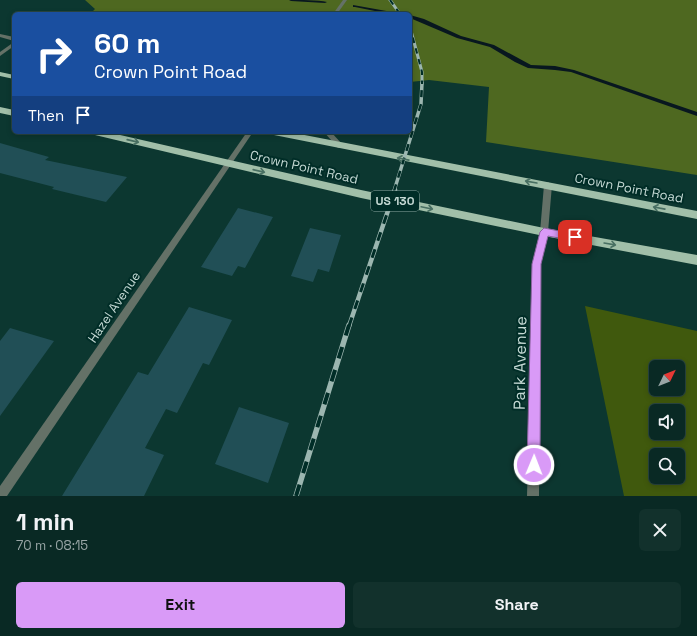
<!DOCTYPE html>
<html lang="en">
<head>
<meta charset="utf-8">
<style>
	body { margin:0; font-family:"Space Grotesk",sans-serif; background:#12312c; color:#f1f3f6; height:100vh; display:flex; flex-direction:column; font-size:15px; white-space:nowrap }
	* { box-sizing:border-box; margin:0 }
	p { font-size:13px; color:#99a6a6 }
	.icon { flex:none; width:22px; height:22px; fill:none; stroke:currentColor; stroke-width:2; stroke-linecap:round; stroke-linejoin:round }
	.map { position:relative; height:496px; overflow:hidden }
	.drawer { display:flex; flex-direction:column; background:#092924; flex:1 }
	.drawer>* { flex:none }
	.top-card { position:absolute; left:12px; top:12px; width:400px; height:122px; border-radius:6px; box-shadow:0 2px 6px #0003,0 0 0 1px #294541; background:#1a4fa0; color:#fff; overflow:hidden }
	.needle { width:26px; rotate:47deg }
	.fabs { position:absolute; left:649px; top:360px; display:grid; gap:8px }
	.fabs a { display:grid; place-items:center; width:36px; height:36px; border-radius:6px; background:#092924; box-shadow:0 2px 6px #0003,0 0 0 1px #294541; font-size:20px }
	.pin { position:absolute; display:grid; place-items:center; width:34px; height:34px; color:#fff; margin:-17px; border-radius:8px; box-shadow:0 2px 6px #0006 }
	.me { position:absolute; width:44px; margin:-22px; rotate:1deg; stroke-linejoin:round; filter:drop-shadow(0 0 3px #0008) }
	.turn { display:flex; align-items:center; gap:14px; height:84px; padding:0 16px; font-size:18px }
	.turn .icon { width:52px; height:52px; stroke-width:2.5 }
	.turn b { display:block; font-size:28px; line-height:34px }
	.then { display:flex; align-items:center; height:38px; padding:0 16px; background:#0003; gap:8px; font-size:15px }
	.round { display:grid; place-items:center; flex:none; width:42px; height:42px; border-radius:6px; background:#12312c }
	.headline { display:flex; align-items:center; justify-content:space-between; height:68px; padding:0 16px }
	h1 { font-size:24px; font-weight:800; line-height:30px }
	.primary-button { display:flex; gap:8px; margin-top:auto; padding:8px 16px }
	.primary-button a { flex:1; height:46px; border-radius:6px; background:#d99af7; color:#111; font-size:16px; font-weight:800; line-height:46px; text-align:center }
	.primary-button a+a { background:#12312c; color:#f1f3f6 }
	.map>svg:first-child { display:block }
	.green { fill:#40590d; fill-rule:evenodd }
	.forest { fill:#4e6820 }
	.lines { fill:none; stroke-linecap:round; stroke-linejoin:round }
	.stream { fill:#08171f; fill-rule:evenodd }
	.building { fill:#214f56 }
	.service { fill:#647167; fill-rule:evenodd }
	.minor { fill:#647167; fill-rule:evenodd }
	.trunk { fill:#a1bfa9; fill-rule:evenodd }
	.rail-far3-casing { stroke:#9cb6b0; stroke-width:3 }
	.rail-far2-casing { stroke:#9cb6b0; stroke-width:3.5 }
	.rail-far1-casing { stroke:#9cb6b0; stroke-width:4.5 }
	.rail-casing { stroke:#9cb6b0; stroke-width:5.5 }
	.rail-far3 { stroke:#002d27; stroke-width:2; stroke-dasharray:5.5; stroke-linecap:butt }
	.rail-far2 { stroke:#002d27; stroke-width:2.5; stroke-dasharray:7; stroke-linecap:butt }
	.rail-far1 { stroke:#002d27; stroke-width:3; stroke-dasharray:9; stroke-linecap:butt }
	.rail { stroke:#002d27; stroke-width:4; stroke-dasharray:12; stroke-linecap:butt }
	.oneway { stroke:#486f62 }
	.route { fill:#d99af7; stroke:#8d64a1 }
	.labels { text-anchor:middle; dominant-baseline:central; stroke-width:4; stroke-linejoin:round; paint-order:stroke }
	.shield { fill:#002d27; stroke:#89a5a0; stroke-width:1 }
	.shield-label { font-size:12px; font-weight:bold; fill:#c4d9d4 }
	.street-label { font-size:13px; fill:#c4d9d4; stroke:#002d27 }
	.near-street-label { font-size:16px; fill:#c4d9d4; stroke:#002d27 }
</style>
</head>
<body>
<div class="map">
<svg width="697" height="496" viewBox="0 0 697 496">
	<rect width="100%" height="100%" fill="#0c3730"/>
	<!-- green -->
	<path class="green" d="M585 306 697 331V496H624ZM656 367H678V389H656ZM656 411H678V433H656ZM656 455H678V477H656Z"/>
	<!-- forest -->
	<path class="forest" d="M85 0H697V175L486 142 489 87 429 80 410 82V14H90L95 9Z"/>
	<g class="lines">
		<!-- stream -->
		<g class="stream">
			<path d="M289 0C300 0 318 0 327 2L325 3 291 1Z"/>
			<path d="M353 5 392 12 394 13 390 14 355 7H353Z"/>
			<path d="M410 15 424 19 461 36 494 45 531 65 555 66 574 70 697 112V116L571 72 555 70 528 68 515 62 490 47 457 38 410 18Z"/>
		</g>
	</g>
	<!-- building -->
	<g class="building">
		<path d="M0 143 49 157 45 160 127 177 106 202 52 189 54 187 0 173Z"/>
		<path d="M238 208 273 217 245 268 238 266 232 276 201 267Z"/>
		<path d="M310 228 341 235 329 272 318 269 313 282 291 276Z"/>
		<path d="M189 307 232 320 209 365 203 363 177 413 166 409 145 448 164 455 144 496H62L138 372 148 375Z"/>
		<path d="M10 328 54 341 0 416V341Z"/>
		<path d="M239 407 289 423 268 483 215 464Z"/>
	</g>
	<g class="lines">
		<!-- service -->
		<g class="service">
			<path d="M343 0H347L337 14H333Z"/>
			<path d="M0 34 14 37V41L0 37Z"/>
			<path d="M14 42V46L0 56V52Z"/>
			<path d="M324 132H331L342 144V148H338Z"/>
		</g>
		<!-- minor -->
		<g class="minor">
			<path d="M247 132H253L7 496H0V486Z"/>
			<path d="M548 182 552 185 548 232 541 264 539 496H527L533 264 540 232 544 185Z"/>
		</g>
		<!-- trunk -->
		<g class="trunk">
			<path d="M0 72 14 75V79L0 76Z"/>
			<path d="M0 107 14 110V116L0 113Z"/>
			<path d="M91 132H107L361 190 544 228 697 255V265L544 236 361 198 95 135Z"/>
			<path d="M270 132H289L697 211V219L274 135Z"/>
		</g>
		<defs>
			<g id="rail-far3">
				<path d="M390 0 400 14"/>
				<path d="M410 27 422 72V84"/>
			</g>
			<path id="rail-far2" d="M394 191 421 104 422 83"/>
			<path id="rail-far1" d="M349 326 395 190"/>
			<path id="rail" d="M296 496 349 325"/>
		</defs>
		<!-- rail-far3 casing -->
		<use href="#rail-far3" class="rail-far3-casing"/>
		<!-- rail-far2 casing -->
		<use href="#rail-far2" class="rail-far2-casing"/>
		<!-- rail-far1 casing -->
		<use href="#rail-far1" class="rail-far1-casing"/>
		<!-- rail casing -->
		<use href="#rail" class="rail-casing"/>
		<!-- rail-far3 -->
		<use href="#rail-far3" class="rail-far3"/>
		<!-- rail-far2 -->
		<use href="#rail-far2" class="rail-far2"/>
		<!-- rail-far1 -->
		<use href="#rail-far1" class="rail-far1"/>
		<!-- rail -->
		<use href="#rail" class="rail"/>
	</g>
	<!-- one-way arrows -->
	<defs><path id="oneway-shaft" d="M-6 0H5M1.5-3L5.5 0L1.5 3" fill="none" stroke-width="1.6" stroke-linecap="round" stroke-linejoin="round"/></defs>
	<g class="oneway">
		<use href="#oneway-shaft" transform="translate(133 141) rotate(13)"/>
		<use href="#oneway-shaft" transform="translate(403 159) rotate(-169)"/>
		<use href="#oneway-shaft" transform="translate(259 171) rotate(13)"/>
		<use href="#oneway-shaft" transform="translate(531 182) rotate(-170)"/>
		<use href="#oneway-shaft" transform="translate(427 208) rotate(12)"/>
		<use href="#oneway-shaft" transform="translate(659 208) rotate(-169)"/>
		<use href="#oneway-shaft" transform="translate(610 244) rotate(10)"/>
	</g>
	<!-- route -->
	<path class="route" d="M544 228 575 234 579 237 575 241 548 236 541 264 540 465 538 470 534 471 529 470 527 465 532 264 540 232Z"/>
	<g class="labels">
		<!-- shield labels -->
		<rect class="shield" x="371" y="191" width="48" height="20" rx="3"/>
		<g class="shield-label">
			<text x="395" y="201">US 130</text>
		</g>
		<!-- street labels -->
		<g class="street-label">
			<text transform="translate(304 167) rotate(13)">Crown Point Road</text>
			<text transform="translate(629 188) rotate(11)">Crown Point Road</text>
			<text transform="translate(114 307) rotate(-56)">Hazel Avenue</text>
		</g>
		<!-- near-street labels -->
		<g class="near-street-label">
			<text transform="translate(520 363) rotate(-89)">Park Avenue</text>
		</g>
	</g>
</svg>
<div class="fabs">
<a><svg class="needle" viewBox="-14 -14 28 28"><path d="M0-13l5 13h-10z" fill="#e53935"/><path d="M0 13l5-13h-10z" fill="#99a6a6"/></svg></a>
<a><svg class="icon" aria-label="sound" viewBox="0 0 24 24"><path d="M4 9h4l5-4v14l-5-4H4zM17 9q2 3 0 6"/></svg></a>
<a><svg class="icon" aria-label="search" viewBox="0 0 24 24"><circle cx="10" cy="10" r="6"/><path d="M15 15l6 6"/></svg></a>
</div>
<div class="pin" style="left:575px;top:237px;background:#d93025"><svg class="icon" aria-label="arrive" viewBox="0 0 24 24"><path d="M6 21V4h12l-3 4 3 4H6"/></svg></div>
<svg class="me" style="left:534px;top:465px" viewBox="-20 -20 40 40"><circle r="17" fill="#d99af7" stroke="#fff" stroke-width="3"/><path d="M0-11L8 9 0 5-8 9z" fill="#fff"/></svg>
<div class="top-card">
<div class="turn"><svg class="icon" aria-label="right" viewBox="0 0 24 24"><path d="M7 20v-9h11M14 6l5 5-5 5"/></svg><div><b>60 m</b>Crown Point Road</div></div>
<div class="then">Then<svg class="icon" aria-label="arrive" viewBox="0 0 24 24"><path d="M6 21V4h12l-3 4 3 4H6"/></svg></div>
</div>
</div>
<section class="drawer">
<div class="headline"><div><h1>1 min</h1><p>70 m · 08:15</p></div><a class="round"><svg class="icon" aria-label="close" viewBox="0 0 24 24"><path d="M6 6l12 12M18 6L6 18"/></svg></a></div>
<div class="primary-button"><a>Exit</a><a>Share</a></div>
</section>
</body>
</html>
